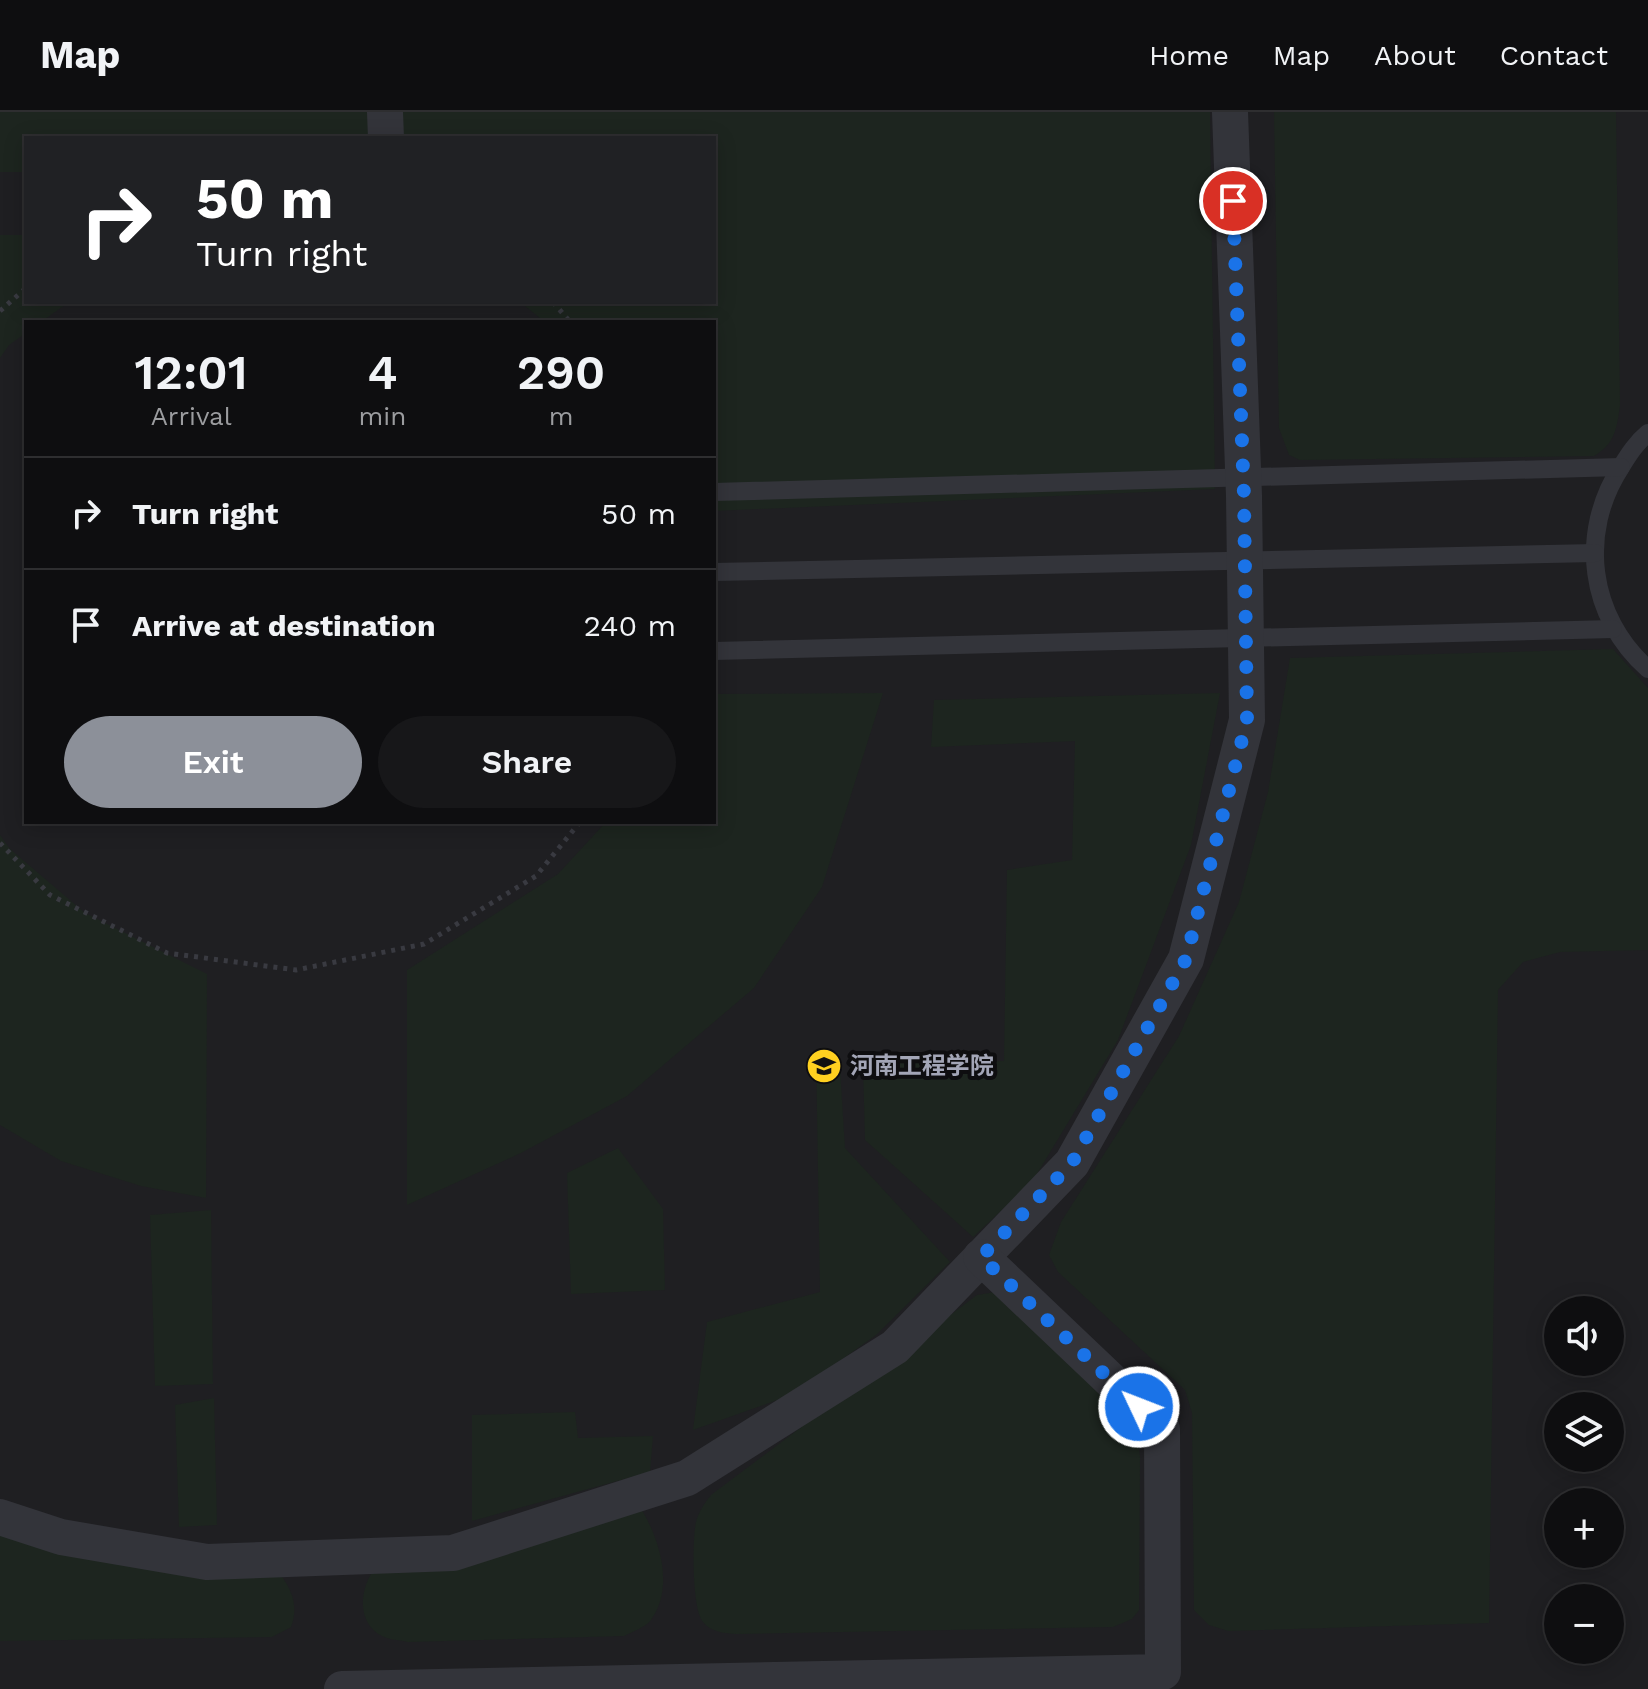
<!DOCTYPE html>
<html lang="en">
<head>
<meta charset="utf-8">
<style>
	body { margin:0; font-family:"Work Sans","Noto Sans SC",sans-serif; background:#171719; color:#f1f3f6; height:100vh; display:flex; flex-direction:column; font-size:30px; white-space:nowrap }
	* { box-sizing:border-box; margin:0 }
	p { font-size:26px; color:#9b9c9f }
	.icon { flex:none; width:44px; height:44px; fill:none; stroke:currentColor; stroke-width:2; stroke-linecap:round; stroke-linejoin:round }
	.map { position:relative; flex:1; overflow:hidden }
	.panel { position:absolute; left:24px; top:208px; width:692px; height:504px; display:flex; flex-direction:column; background:#0e0e10; border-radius:0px; box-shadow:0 4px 20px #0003,0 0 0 2px #2e2e30 }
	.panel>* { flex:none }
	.top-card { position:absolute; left:24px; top:24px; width:692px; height:168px; border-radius:0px; box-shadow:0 4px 20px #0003,0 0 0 2px #2e2e30; background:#202124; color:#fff; overflow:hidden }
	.fabs { position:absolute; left:1544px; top:1184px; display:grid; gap:16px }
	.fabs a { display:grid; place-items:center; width:80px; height:80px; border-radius:50%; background:#0e0e10; box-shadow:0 4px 20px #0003,0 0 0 2px #2e2e30; font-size:40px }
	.pin { position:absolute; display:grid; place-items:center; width:68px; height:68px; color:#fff; margin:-34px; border:4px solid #fff; border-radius:50%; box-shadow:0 2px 8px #0007 }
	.me { position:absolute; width:88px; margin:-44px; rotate:313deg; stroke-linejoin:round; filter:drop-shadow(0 0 6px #0008) }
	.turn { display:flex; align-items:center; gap:28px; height:168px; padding:0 40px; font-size:36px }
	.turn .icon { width:104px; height:104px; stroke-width:2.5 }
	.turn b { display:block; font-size:56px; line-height:68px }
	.eta { display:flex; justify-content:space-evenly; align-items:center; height:136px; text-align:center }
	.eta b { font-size:48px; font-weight:600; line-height:56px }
	.button { display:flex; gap:16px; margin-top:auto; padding:16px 40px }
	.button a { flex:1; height:92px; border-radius:48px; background:#8c9099; color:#fff; font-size:32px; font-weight:600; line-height:92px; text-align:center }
	.button a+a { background:#171719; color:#f1f3f6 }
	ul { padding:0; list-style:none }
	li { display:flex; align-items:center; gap:24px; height:112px; padding:0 40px; border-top:2px solid #2e2e30 }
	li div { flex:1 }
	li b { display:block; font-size:30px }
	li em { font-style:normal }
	header { display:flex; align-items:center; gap:48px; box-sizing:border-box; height:112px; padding:0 40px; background:#0e0e10; border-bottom:2px solid #2e2e30 }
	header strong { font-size:38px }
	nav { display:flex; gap:44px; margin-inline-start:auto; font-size:28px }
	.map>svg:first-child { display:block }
	.built { fill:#1f1f22; fill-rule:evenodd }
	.green { fill:#1d251f }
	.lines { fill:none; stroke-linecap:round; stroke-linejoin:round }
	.path { stroke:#393a41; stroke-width:5; stroke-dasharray:4 6; stroke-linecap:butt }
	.service { stroke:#33343a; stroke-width:18 }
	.minor { stroke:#33343a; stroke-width:36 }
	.route { stroke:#1a73e8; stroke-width:14; stroke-dasharray:0 25.2 }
	.labels { text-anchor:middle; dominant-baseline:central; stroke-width:8; stroke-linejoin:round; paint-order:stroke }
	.poi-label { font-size:24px; font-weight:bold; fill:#a3a6b7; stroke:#0e0e10; text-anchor:start }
</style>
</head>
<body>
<header>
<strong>Map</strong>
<nav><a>Home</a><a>Map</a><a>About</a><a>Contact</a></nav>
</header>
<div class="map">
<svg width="1648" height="1577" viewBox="0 0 1648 1577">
	<rect width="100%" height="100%" fill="#131315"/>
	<!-- built -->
	<path class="built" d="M0 0H1648V1577H0ZM26 26H714V190H26ZM26 210H714V710H26ZM1558 1198H1610V1250H1558ZM1558 1294H1610V1346H1558ZM1558 1390H1610V1442H1558ZM1558 1486H1610V1538H1558Z"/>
	<!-- green -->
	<g class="green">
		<path d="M0 0H368V26H26V60H0Z"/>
		<path d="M386 0H1210L1215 377 714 399V210H545L520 190H714V26H386Z"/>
		<path d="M1274 0H1616L1620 293C1617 316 1615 332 1594 344L1300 348 1289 343 1279 316Z"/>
		<path d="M0 123H26V190H69L41 210H26V221L9 233 0 246Z"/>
		<path d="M1613 537 1648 576V838L1560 840 1523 850 1498 878 1489 1511 1228 1519 1209 1513 1194 1498 1192 1301 1185 1278 1058 1160 1049 1143 1061 1110 1179 924 1239 790 1268 680 1290 546Z"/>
		<path d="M883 581 822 775 754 876 627 984 521 1041 407 1093V858L558 762 606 710H714V582Z"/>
		<path d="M1220 581 1191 733 1118 928 1032 1070 973 1125 865 1028 863 952 1004 949 1007 758 1072 748 1075 629 931 635 934 588Z"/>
		<path d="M0 723 10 737 85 801 207 862 206 1086 141 1074 61 1049 0 1013Z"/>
		<path d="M816 939 839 940 845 1036 950 1150 876 1223 794 1282 693 1318 707 1210 820 1180Z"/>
		<path d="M618 1036 663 1097 665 1178 571 1182 567 1061Z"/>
		<path d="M211 1098 213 1272 155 1274 150 1103Z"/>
		<path d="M995 1180 1137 1315 1140 1346 1139 1498 1132 1507 1113 1515 737 1522C725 1521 712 1521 703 1510 692 1498 692 1427 696 1410 699 1399 704 1392 711 1383L977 1183Z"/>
		<path d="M214 1286 217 1413 179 1415 175 1293Z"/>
		<path d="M575 1300 578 1326 653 1324 650 1360 472 1409V1303Z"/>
		<path d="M637 1390C658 1422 676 1473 651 1508 646 1515 632 1520 624 1524L408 1530C400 1528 389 1528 382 1524 355 1510 360 1474 376 1455Z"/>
		<path d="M0 1407 271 1450C287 1470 301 1489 291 1515L272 1525 0 1529Z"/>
	</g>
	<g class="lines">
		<!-- path -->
		<g class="path">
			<path d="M553 190 570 210"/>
			<path d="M0 199 26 176"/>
			<path d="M0 731 50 783 167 841 296 858 424 832 536 764 580 710"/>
		</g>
		<!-- service -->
		<g class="service">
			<path d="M1648 321C1636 331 1629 342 1621 355 1578 421 1589 505 1648 557"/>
			<path d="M714 380 1621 355"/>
			<path d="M714 460 1595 441"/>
			<path d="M714 539 1613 517"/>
		</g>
		<!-- minor -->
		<g class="minor">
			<path d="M385 0 386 26"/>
			<path d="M0 1405 61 1425 207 1450 453 1441 687 1366 895 1235 1072 1051 1186 847 1247 608 1244 384 1230 0"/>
			<path d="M342 1577 1163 1560 1162 1317 981 1145"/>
		</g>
	</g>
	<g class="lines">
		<!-- route -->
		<path class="route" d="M1139 1295 981 1145 1072 1051 1186 847 1247 608 1244 384 1233 89"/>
	</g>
	<!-- icons -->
	<defs>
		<symbol id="university-disc" viewBox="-11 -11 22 22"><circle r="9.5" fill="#ffd120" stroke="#0e0e10"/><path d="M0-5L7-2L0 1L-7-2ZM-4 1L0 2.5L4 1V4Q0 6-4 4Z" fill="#111"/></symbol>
	</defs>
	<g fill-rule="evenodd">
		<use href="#university-disc" x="804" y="934" width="40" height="40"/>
	</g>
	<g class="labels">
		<!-- poi labels -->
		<g class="poi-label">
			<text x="850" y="954">河南工程学院</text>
		</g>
	</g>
</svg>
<div class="fabs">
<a><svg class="icon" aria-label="sound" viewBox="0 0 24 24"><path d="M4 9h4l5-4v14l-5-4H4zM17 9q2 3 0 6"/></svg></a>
<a><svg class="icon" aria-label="layers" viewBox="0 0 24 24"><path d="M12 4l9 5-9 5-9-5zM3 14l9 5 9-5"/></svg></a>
<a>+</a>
<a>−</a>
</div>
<div class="pin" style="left:1233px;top:89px;background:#d93025"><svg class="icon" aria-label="arrive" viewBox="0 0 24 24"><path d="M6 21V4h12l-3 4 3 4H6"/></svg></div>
<svg class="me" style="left:1139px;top:1295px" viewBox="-20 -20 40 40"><circle r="17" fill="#1a73e8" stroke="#fff" stroke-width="3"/><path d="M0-11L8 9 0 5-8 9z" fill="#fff"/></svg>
<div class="top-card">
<div class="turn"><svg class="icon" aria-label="right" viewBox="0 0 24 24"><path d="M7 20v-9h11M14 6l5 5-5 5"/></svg><div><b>50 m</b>Turn right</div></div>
</div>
<section class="panel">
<div class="eta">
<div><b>12:01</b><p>Arrival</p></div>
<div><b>4</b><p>min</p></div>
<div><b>290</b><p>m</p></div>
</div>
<ul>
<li><svg class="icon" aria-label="right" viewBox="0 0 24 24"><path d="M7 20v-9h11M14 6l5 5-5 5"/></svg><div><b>Turn right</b></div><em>50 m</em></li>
<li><svg class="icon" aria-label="arrive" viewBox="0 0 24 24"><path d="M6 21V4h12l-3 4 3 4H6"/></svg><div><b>Arrive at destination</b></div><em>240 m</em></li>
</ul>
<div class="button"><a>Exit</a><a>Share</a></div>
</section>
</div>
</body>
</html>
